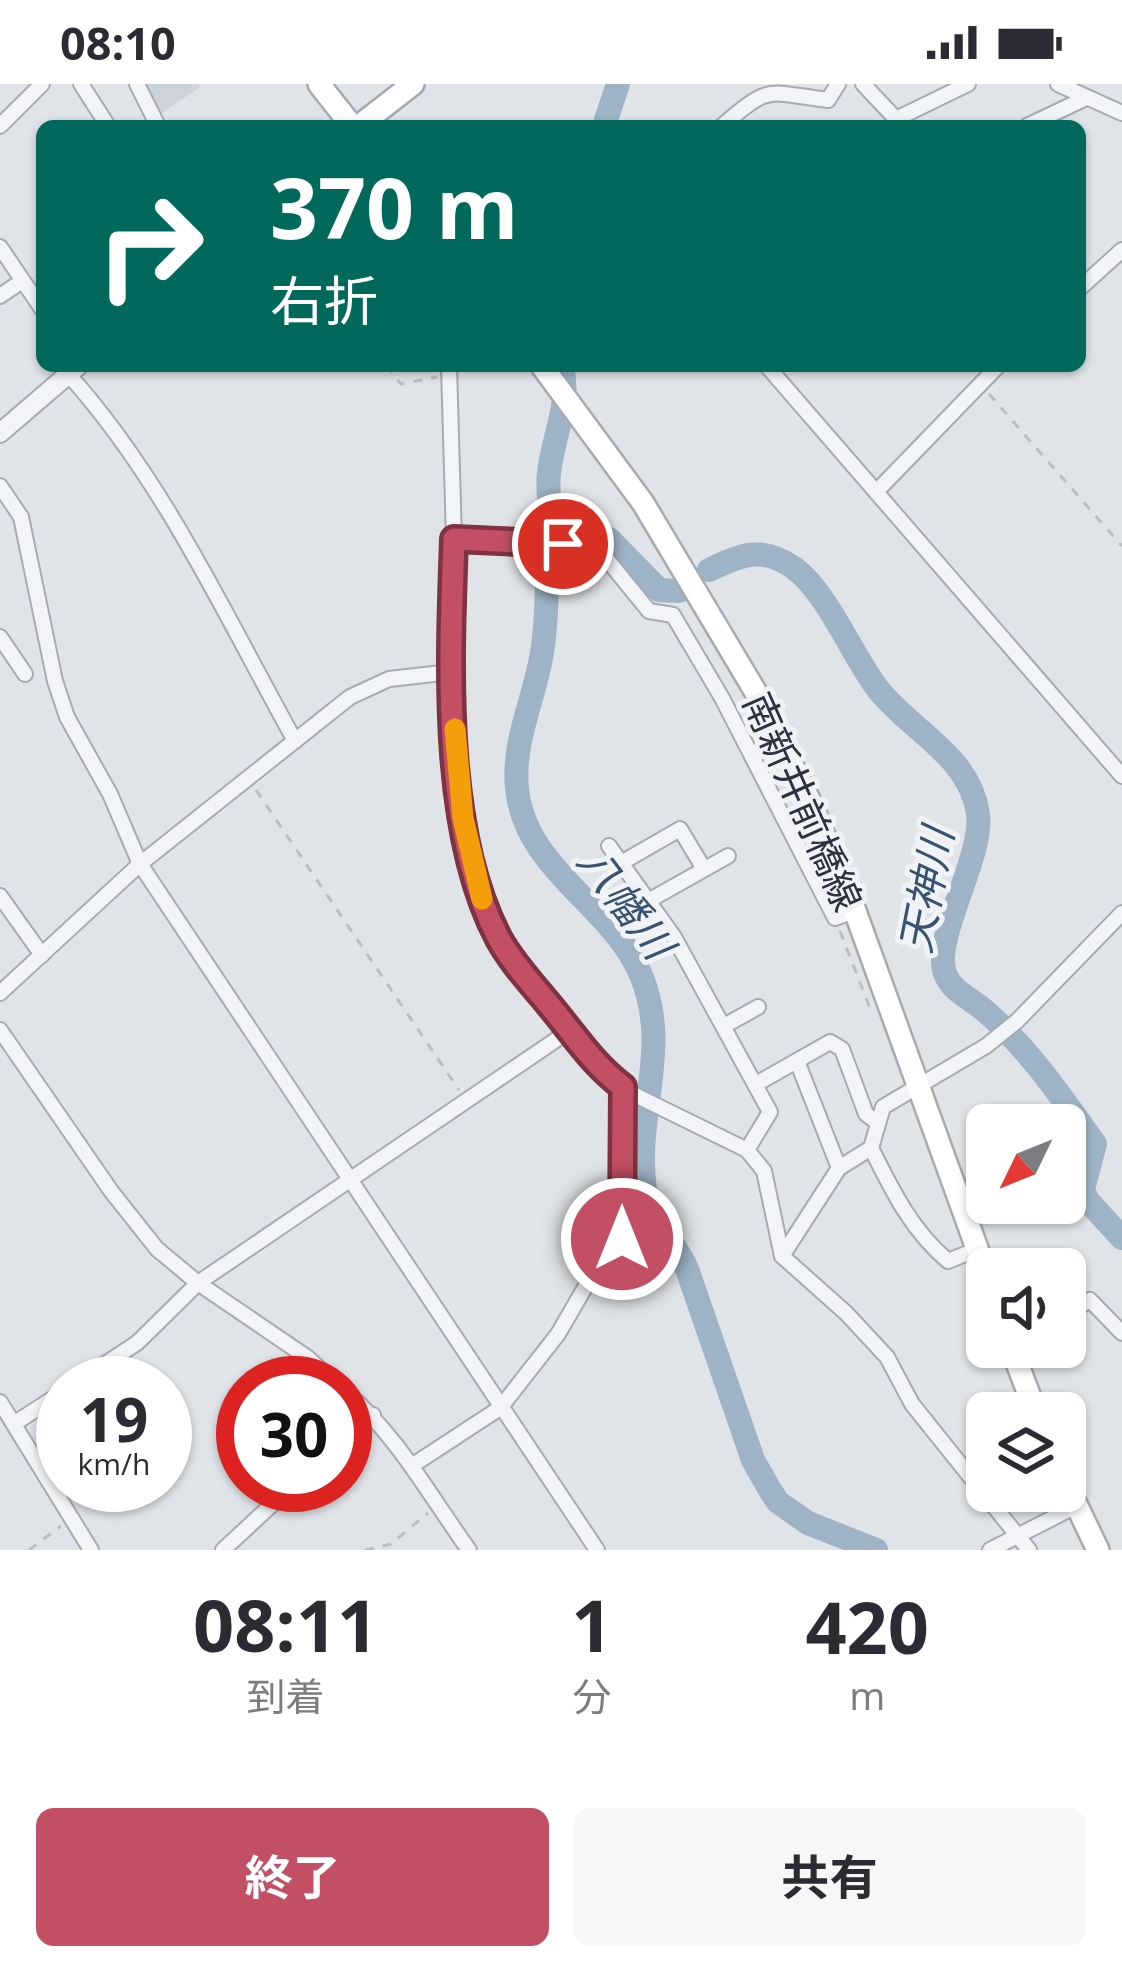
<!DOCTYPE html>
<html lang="ja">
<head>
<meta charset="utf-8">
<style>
	body { margin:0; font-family:"Open Sans","Noto Sans JP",sans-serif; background:#f7f7f7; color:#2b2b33; height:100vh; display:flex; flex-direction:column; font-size:45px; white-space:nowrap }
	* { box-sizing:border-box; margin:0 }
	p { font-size:39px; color:#7c7c81 }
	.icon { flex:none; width:66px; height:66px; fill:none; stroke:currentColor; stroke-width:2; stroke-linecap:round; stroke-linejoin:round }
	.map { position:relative; height:1466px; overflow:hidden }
	.sheet { display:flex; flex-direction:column; background:#fff; flex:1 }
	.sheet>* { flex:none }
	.banner { position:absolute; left:36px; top:36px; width:1050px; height:252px; border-radius:18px; box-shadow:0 3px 9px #0004; background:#00695c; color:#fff; overflow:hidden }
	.needle { width:78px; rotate:227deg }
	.tools { position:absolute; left:966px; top:1020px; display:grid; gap:24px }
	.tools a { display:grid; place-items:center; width:120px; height:120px; border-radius:18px; background:#fff; box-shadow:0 3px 9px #0004; font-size:60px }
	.speed { position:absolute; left:36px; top:1272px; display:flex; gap:24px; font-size:60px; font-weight:700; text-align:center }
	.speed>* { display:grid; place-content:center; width:156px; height:156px; border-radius:50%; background:#fff; box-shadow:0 3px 9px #0004; line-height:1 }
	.speed small { font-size:30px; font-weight:400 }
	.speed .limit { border:18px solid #d22; background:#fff; color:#111 }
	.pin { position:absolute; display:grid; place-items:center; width:102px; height:102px; color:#fff; margin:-51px; border:6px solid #fff; border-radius:50%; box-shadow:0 3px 12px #0007 }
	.me { position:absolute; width:132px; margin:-66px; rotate:0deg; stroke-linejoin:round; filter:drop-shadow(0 0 9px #0008) }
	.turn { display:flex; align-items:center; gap:42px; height:252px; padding:0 36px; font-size:54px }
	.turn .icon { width:156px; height:156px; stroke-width:2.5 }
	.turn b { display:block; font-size:84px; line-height:102px }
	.eta { display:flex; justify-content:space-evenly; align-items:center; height:204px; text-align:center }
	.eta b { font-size:72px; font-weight:700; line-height:84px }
	.action { display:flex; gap:24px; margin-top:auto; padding:24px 36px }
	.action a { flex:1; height:138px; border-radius:18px; background:#c34f65; color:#fff; font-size:48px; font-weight:700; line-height:138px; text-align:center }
	.action a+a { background:#f7f7f7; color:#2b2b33 }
	.status { display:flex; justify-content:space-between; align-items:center; height:84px; padding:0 60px; background:#fff; direction:ltr }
	.status svg { height:33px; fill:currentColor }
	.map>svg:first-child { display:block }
	.built { fill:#ced3da }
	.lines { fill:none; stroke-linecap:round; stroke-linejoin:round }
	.river { stroke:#9eb3c5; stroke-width:24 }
	.minor-casing { stroke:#a6abb2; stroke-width:18 }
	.tertiary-casing { stroke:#a6abb2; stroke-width:22 }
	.secondary-casing { stroke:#a6abb2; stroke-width:26 }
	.primary-casing { stroke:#a0a9b3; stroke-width:26 }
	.path { stroke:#bbbec3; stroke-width:3; stroke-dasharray:9 9; stroke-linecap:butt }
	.minor { stroke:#f3f4f7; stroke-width:14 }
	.tertiary { stroke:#f3f4f7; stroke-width:18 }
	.secondary { stroke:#fff; stroke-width:21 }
	.primary { stroke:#fff; stroke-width:21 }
	.route-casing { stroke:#7f3342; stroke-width:30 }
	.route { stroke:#c34f65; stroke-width:21 }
	.slow { stroke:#f59e0b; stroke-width:21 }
	.labels { text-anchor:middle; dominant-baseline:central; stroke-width:10; stroke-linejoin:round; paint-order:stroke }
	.street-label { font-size:39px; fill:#2a323e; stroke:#f0f2f6 }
	.water-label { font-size:42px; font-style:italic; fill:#37536f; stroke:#f0f2f6 }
</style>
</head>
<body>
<div class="status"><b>08:10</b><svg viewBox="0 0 49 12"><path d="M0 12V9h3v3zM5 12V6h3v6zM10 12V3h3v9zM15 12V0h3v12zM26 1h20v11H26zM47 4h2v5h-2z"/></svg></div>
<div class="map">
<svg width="1122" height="1466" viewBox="0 0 1122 1466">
	<rect width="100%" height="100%" fill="#e0e4e8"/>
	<!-- built -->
	<path class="built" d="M142 0H199L200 3 159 31Z"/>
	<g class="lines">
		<!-- river -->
		<g class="river">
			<path d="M604 42 618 0"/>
			<path d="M562 282C571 321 553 351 549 389 547 405 550 419 551 434 552 445 549 459 548 470 547 501 547 532 543 562 537 610 512 655 517 704 524 785 612 821 641 891 672 966 634 1029 645 1106 650 1137 675 1157 687 1185L753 1376 770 1406 778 1418 808 1439 876 1466"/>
			<path d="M551 434 609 455 659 506 679 507"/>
			<path d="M709 486C740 471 762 461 794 484 827 508 851 569 877 604 910 647 970 671 978 730 984 772 932 855 945 889 951 907 970 914 984 926 1029 965 1060 1011 1095 1060L1083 1105 1087 1116 1122 1154"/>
		</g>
		<defs>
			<g id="minor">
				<path d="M81 0 108 42"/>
				<path d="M137 0 158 42"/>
				<path d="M863 0 896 35"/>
				<path d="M1058 0 1122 29"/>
				<path d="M0 42 42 0"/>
				<path d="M722 42C771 0 765 8 828 16L838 0"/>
				<path d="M901 42 896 35 968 0"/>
				<path d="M1027 42 1086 14"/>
				<path d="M0 163 42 225"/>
				<path d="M1080 204 1122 166"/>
				<path d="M0 212 22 197"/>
				<path d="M449 282 454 455 450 577 458 696 474 795 501 859 599 985 633 1010 747 1066 764 1087 782 1172 846 1229 887 1273 912 1320 1029 1466"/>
				<path d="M767 282 1122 692"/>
				<path d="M69 291C164 397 226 533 295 657"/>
				<path d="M0 402 21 433 55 597 67 633 110 710 140 780 597 1466"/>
				<path d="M876 408 998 282"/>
				<path d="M454 455 563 461 605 473 649 527 673 531 722 614 835 834 855 827"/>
				<path d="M0 553 25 590"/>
				<path d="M609 762 674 853 770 1028 747 1066"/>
				<path d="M621 779 680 745 704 785"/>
				<path d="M0 812 42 871"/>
				<path d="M648 817 728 772"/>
				<path d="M0 909 140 780 350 613 389 595 451 588"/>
				<path d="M724 942 758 923"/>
				<path d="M0 946 111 1107 157 1165 198 1199 308 1274 335 1299"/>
				<path d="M797 977 839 1084"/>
				<path d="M756 1000 830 958 842 965 866 1030 878 1039"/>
				<path d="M871 1064C892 1106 911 1146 948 1177L978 1165"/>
				<path d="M782 1172 839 1084 871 1064 883 1023 986 962 1017 937 1122 829"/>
				<path d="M1065 1231 1090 1216 1122 1249"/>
				<path d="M76 1299 137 1259 198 1199 569 947"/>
				<path d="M345 1307C398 1352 429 1411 469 1466"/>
				<path d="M0 1318 91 1466"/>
				<path d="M15 1339 63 1308"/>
				<path d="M345 1356 373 1331"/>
				<path d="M413 1381 500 1324 558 1250 605 1169 622 1155 623 1003"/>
				<path d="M223 1466 293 1401"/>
				<path d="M990 1466 1076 1422"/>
			</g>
			<path id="tertiary" d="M0 349 78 282"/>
			<g id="secondary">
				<path d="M319 0 352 42"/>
				<path d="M542 282 643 419 758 612 812 722 855 827 987 1192"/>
				<path d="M1011 1263 1036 1329"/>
				<path d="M1065 1397 1098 1466"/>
			</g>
			<path id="primary" d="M359 42 413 0"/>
		</defs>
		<!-- minor casing -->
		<use href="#minor" class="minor-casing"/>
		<!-- tertiary casing -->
		<use href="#tertiary" class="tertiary-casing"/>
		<!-- secondary casing -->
		<use href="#secondary" class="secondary-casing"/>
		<!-- primary casing -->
		<use href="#primary" class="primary-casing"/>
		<!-- path -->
		<g class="path">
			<path d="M386 282 401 300 437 293"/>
			<path d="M989 310 1122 462"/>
			<path d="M256 706 459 1006"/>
			<path d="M840 847 871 927"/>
			<path d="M29 1466 61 1442"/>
			<path d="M365 1466 391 1460 428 1429"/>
		</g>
		<!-- minor -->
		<use href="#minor" class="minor"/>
		<!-- tertiary -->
		<use href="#tertiary" class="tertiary"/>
		<!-- secondary -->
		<use href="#secondary" class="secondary"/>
		<!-- primary -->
		<use href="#primary" class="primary"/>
	</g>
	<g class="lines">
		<defs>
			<path id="route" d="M563 460 454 455C450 575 441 746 499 855 514 882 536 904 555 928 577 955 594 981 623 1003L622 1155"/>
		</defs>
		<!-- route casing -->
		<use href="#route" class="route-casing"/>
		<!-- route -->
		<use href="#route" class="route"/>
		<!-- slow -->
		<path class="slow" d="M455 645 463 734 482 815"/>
	</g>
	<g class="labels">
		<!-- street labels -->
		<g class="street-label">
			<text transform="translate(804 717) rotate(66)">南新井前橋線</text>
		</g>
		<!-- water labels -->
		<g class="water-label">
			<text transform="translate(925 806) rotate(-79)">天神川</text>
			<text transform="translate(627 818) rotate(53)">八幡川</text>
		</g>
	</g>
</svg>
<div class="tools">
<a><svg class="needle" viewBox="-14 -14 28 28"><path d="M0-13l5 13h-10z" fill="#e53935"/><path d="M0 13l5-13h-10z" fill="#7c7c81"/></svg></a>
<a><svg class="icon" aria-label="sound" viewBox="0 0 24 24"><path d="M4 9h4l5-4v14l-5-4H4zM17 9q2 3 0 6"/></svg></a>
<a><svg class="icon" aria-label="layers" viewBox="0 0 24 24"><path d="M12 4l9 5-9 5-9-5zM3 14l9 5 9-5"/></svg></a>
</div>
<div class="speed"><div>19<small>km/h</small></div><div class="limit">30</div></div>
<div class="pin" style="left:563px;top:460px;background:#d93025"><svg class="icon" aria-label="arrive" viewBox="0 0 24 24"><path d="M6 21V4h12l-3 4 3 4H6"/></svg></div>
<svg class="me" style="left:622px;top:1155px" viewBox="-20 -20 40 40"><circle r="17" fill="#c34f65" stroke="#fff" stroke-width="3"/><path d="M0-11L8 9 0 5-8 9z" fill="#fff"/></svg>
<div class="banner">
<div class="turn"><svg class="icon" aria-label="right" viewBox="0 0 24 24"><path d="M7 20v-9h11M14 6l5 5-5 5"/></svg><div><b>370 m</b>右折</div></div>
</div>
</div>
<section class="sheet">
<div class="eta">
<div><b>08:11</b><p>到着</p></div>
<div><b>1</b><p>分</p></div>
<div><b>420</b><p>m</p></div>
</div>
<div class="action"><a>終了</a><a>共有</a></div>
</section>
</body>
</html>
